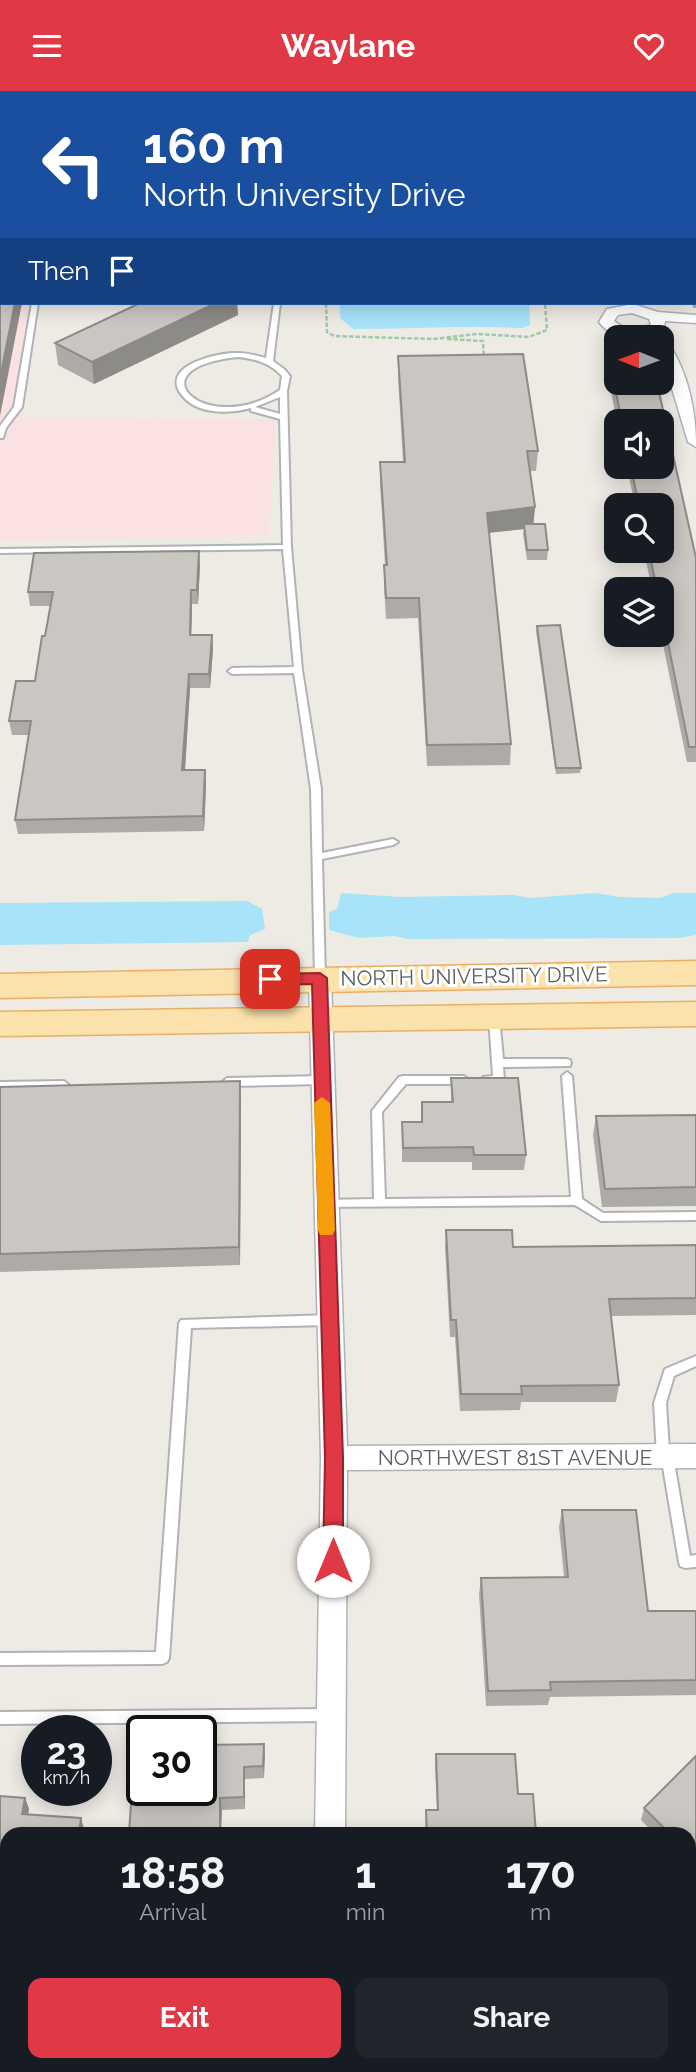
<!DOCTYPE html>
<html lang="en">
<head>
<meta charset="utf-8">
<style>
	body { margin:0; font-family:Raleway,sans-serif; background:#20242c; color:#f1f3f6; height:100vh; display:flex; flex-direction:column; font-size:26px; white-space:nowrap }
	* { box-sizing:border-box; margin:0 }
	p { font-size:23px; color:#9ea1a6 }
	.icon { flex:none; width:38px; height:38px; fill:none; stroke:currentColor; stroke-width:2; stroke-linecap:round; stroke-linejoin:round }
	.map { position:relative; flex:1; overflow:hidden }
	.drawer { position:absolute; left:0px; top:1736px; width:696px; height:245px; display:flex; flex-direction:column; background:#171b24; border-radius:21px 21px 0 0; box-shadow:0 4px 18px #0003 }
	.drawer>* { flex:none }
	.banner { position:absolute; left:0px; top:0px; width:696px; height:214px; box-shadow:0 4px 18px #0003; background:#1a4fa0; color:#fff; overflow:hidden }
	.needle { width:46px; rotate:271deg }
	.controls { position:absolute; left:604px; top:234px; display:grid; gap:14px }
	.controls a { display:grid; place-items:center; width:70px; height:70px; border-radius:14px; background:#171b24; box-shadow:0 4px 18px #0003; font-size:35px }
	.speed { position:absolute; left:21px; top:1624px; display:flex; gap:14px; font-size:35px; font-weight:700; text-align:center }
	.speed>* { display:grid; place-content:center; width:91px; height:91px; border-radius:50%; background:#171b24; box-shadow:0 4px 18px #0003; line-height:1 }
	.speed small { font-size:18px; font-weight:400 }
	.speed .limit { border:4px solid #111; border-radius:10px; background:#fff; color:#111 }
	.pin { position:absolute; display:grid; place-items:center; width:60px; height:60px; color:#fff; margin:-30px; border-radius:14px; box-shadow:0 4px 10px #0006 }
	.me { position:absolute; width:77px; margin:-38px; rotate:0deg; stroke-linejoin:round; filter:drop-shadow(0 0 5px #0008) }
	.turn { display:flex; align-items:center; gap:24px; height:147px; padding:0 28px; font-size:32px }
	.turn .icon { width:91px; height:91px; stroke-width:2.5 }
	.turn b { display:block; font-size:49px; line-height:60px }
	.then { display:flex; align-items:center; height:66px; padding:0 28px; background:#0003; gap:14px; font-size:26px }
	.eta { display:flex; justify-content:space-evenly; align-items:center; height:119px; text-align:center }
	.eta b { font-size:42px; font-weight:700; line-height:49px }
	.button { display:flex; gap:14px; margin-top:auto; padding:14px 28px }
	.button a { flex:1; height:80px; border-radius:14px; background:#e03945; color:#fff; font-size:28px; font-weight:700; line-height:80px; text-align:center }
	.button a+a { background:#20242c; color:#f1f3f6 }
	header { display:flex; justify-content:space-between; align-items:center; height:91px; padding:0 28px; background:#e03945; color:#fff; font-size:32px; font-weight:700 }
	.map>svg:first-child { display:block }
	.medical { fill:#fae2e3 }
	.water { fill:#a8e3fa }
	.lines { fill:none; stroke-linecap:round; stroke-linejoin:round }
	.lane-casing { stroke:#b0b3b6; stroke-width:4 }
	.street-casing { stroke:#b0b3b6; stroke-width:3 }
	.primary-casing { stroke:#eaaf62; stroke-width:3 }
	.path { stroke:#9fcaa4; stroke-width:2.5; stroke-dasharray:4.5 2; stroke-linecap:butt }
	.lane { fill:#fff; fill-rule:evenodd }
	.street { fill:#fff; fill-rule:evenodd }
	.primary { fill:#fbe2ad; fill-rule:evenodd }
	.wall { fill:#aeaaa7 }
	.shaded-wall { fill:#8d8b88 }
	.building { fill:#cac6c2; stroke:#8d8b88; stroke-width:2 }
	.route { fill:#e03945; stroke:#92252d; stroke-width:2 }
	.slow { fill:#f59e0b }
	.labels { text-anchor:middle; dominant-baseline:central; stroke-width:6; stroke-linejoin:round; paint-order:stroke }
	.street-label { font-size:21px; fill:#5c6164; stroke:#fff }
</style>
</head>
<body>
<header><svg class="icon" aria-label="menu" viewBox="0 0 24 24"><path d="M4 6h16M4 12h16M4 18h16"/></svg>Waylane<svg class="icon" aria-label="heart" viewBox="0 0 24 24"><path d="M12 20l-8-8c-3-5 5-10 8-4 3-6 11-1 8 4z"/></svg></header>
<div class="map">
<svg width="696" height="1981" viewBox="0 0 696 1981">
	<rect width="100%" height="100%" fill="#eeebe5"/>
	<!-- medical -->
	<path class="medical" d="M0 127 2 212H37L21 327 276 328 269 445 0 450Z"/>
	<!-- water -->
	<g class="water">
		<path d="M340 212H529L530 234 522 237C465 234 410 238 353 238L340 227Z"/>
		<path d="M341 802 400 806 514 804 531 807 595 802 619 806 660 807 674 802H696V844L678 847 407 848 394 845 359 847 329 839V821L337 818Z"/>
		<path d="M247 810 262 818 265 838 250 844 248 851 0 854V812Z"/>
	</g>
	<g class="lines">
		<defs>
			<g id="lane">
				<rect x="0" y="138" width="2" height="4"/>
				<rect x="0" y="159" width="2" height="4"/>
				<path d="M32 212H38L22 316 6 337 3 347H0V335L14 316Z"/>
				<path d="M274 212H280L273 270 284 278 290 285 287 300 291 456 302 579 321 698 322 762 393 748 398 751 393 754 322 768 325 887 320 891 315 887 311 698 294 582 232 583 228 580 232 577 294 576 283 458 0 462V458L283 454 280 328 251 320V317C228 323 196 324 181 303 176 297 175 289 179 283 188 269 223 261 239 262 248 262 257 265 266 267ZM238 266C256 268 270 272 282 285L280 299C208 348 129 277 238 266ZM280 306V323L255 316Z"/>
				<path d="M494 922 499 926 503 968H566L570 969 571 972 570 975 503 976 504 989 503 992H483L482 989 483 986 493 985 489 926Z"/>
				<path d="M567 981 572 985 582 1108 603 1122 696 1121V1129L601 1130 575 1114 321 1116 319 1113 321 1110 325 1109 374 1108 372 1020 399 986 403 985H464L469 989 464 993H406L382 1021 385 1108 571 1106 562 985Z"/>
				<path d="M322 985 327 989 322 993 227 995 222 991 227 987Z"/>
				<path d="M64 990 69 994 64 998 0 999V991Z"/>
				<path d="M329 1224 333 1226 335 1229 333 1232 329 1234 191 1237 169 1567 167 1571 162 1573 0 1574V1562L156 1561 179 1232 181 1229Z"/>
				<path d="M696 1265V1275L674 1285 666 1312 669 1360 673 1365 690 1465 696 1464V1476L685 1477 680 1475 679 1471 662 1370 659 1369 657 1365 654 1312 665 1278Z"/>
				<path d="M329 1618 334 1619 336 1624 334 1629 329 1630 0 1633V1621Z"/>
			</g>
			<g id="street">
				<path d="M124 0H165L123 2Z"/>
				<path d="M617 0H629L616 2Z"/>
				<rect x="0" y="4" width="2" height="8"/>
				<rect x="695" y="138" width="1" height="8"/>
				<path d="M633 213 658 221 696 224V232L665 230 664 237C646 254 613 250 599 231L607 218ZM632 222 649 228 651 233C638 242 626 240 614 230L618 224Z"/>
				<path d="M662 248 667 250C688 281 696 319 696 356L688 351 662 264Z"/>
				<path d="M320 879 328 882 331 887 347 1355 696 1353V1377L347 1379 345 1743H315L321 1367 309 887 312 882Z"/>
				<rect x="0" y="1897" width="7" height="32"/>
				<path d="M302 1974H334L332 1981H300Z"/>
			</g>
			<g id="primary">
				<path d="M696 870V894L0 907V883Z"/>
				<path d="M696 911V935L0 945V921Z"/>
			</g>
		</defs>
		<!-- lane casing -->
		<use href="#lane" class="lane-casing"/>
		<!-- street casing -->
		<use href="#street" class="street-casing"/>
		<!-- primary casing -->
		<use href="#primary" class="primary-casing"/>
		<!-- path -->
		<g class="path">
			<path d="M326 212 327 241 334 245 433 248 477 243 529 246 547 239 545 212"/>
			<path d="M447 248 483 250 484 268"/>
		</g>
		<!-- lane -->
		<use href="#lane" class="lane"/>
		<!-- street -->
		<use href="#street" class="street"/>
		<!-- primary -->
		<use href="#primary" class="primary"/>
	</g>
	<!-- wall -->
	<g class="wall">
		<path d="M2 40V118H0V47Z"/>
		<path d="M696 146V217H693L692 212H695V147Z"/>
		<path d="M140 212H237L238 224 94 293 58 274 55 252Z"/>
		<path d="M398 265 538 360 536 380H529L535 416 533 433 548 459 547 469H527L523 443 524 438 489 442 511 653 510 674 427 675 418 527 386 528 384 495V474H385L380 392V371H403L398 285Z"/>
		<path d="M609 267H616V292H657L696 467V671H687L661 544 662 499H652L644 460H662V415H635L627 376H662V331H617L607 281Z"/>
		<path d="M200 474 198 513H192L191 544H212L213 558 210 597H190L185 679H205L206 694 204 740 18 743 15 729 28 644H12L9 630 35 590 51 515H30L28 501Z"/>
		<path d="M537 535 581 677 580 682 556 683 536 540Z"/>
		<path d="M451 987 526 1064 524 1079H472V1071H402V1031H421L422 1011H451Z"/>
		<path d="M240 990 241 1008 240 1174 0 1181V996Z"/>
		<path d="M696 1024V1115L602 1116 593 1044 596 1025Z"/>
		<path d="M446 1139 513 1156 696 1154V1224L611 1225 619 1294 616 1311H521L520 1319 460 1320 455 1246H450L445 1156Z"/>
		<path d="M562 1419 648 1520H696V1604L550 1606 548 1614 486 1615 479 1503 481 1487 564 1486 559 1436Z"/>
		<path d="M264 1653V1687L245 1688V1718L222 1719 196 1711Z"/>
		<path d="M436 1663 518 1703 536 1743H425L426 1719H437L435 1675Z"/>
		<path d="M696 1665V1784L690 1777V1743H655L641 1729 644 1717Z"/>
		<path d="M0 1705 25 1707 29 1718 28 1723 84 1738V1743H7V1795H5L1 1817H0Z"/>
		<path d="M690 1812 696 1837V1933L692 1934 690 1925Z"/>
	</g>
	<!-- shaded-wall -->
	<g class="shaded-wall">
		<path d="M15 212H22L0 325V287Z"/>
		<path d="M216 212H237L238 224 94 293 92 271Z"/>
		<path d="M535 416 533 437 524 433V438L486 442 487 422Z"/>
		<path d="M199 460 200 474 198 513 197 499Z"/>
		<path d="M191 499 192 513 191 558 190 544Z"/>
		<path d="M212 544 213 558 210 597 209 583Z"/>
		<path d="M189 583 190 597 184 694 182 679Z"/>
		<path d="M205 679 206 694 204 740 203 725Z"/>
		<path d="M240 990 241 1008 240 1174 239 1156Z"/>
		<path d="M264 1653 265 1665 264 1687 263 1675Z"/>
		<path d="M244 1676 245 1688V1718L244 1706Z"/>
		<path d="M25 1707 29 1718 26 1734 22 1723Z"/>
		<path d="M220 1707 222 1719 221 1743H220Z"/>
		<path d="M81 1727 84 1738V1743H79Z"/>
		<path d="M1 1784 5 1795 1 1817 0 1790Z"/>
	</g>
	<!-- building -->
	<g class="building">
		<path d="M12 0H93L92 2H11Z"/>
		<path d="M151 0H183L182 2H151Z"/>
		<path d="M259 0H317L313 2H254Z"/>
		<path d="M668 0H696L695 18V2H667Z"/>
		<path d="M2 40V69L0 70V47Z"/>
		<path d="M2 79V105H0V80Z"/>
		<path d="M696 146V178H695V147Z"/>
		<path d="M0 173H2V212H15L0 287Z"/>
		<rect x="695" y="181" width="1" height="22"/>
		<path d="M140 212H216L92 271 55 252Z"/>
		<path d="M523 263 538 360H527L535 416 487 422 511 653 427 654 419 507H386L384 474H387L380 371H405L398 265Z"/>
		<path d="M609 267H616V292H657L696 467V656H689L662 522V499H657L649 460H662V415H639L631 376H662V331H622Z"/>
		<path d="M524 433H545L548 459H527Z"/>
		<path d="M199 460 197 499H191L190 544H212L209 583H189L182 679H205L203 725 15 729 31 630H9L16 590H35L42 545H45L53 501H28L34 462Z"/>
		<path d="M560 534 581 677H556L537 535Z"/>
		<path d="M451 987H518L526 1064H474L473 1056 403 1057 402 1031H422V1011H453Z"/>
		<path d="M240 990 239 1156 0 1163V996Z"/>
		<path d="M696 1024V1096L605 1098 596 1025Z"/>
		<path d="M446 1139H512L513 1156 696 1154V1207L609 1208 619 1294 521 1295 522 1303H461L456 1229H451Z"/>
		<path d="M562 1419H636L648 1520H696V1589L550 1591 551 1599 488 1600 481 1487 568 1486Z"/>
		<path d="M264 1653 263 1675 244 1676V1706L220 1707V1743H129L131 1713 196 1711 197 1699H201V1654Z"/>
		<path d="M436 1663H515L518 1703H533L536 1743H427L426 1719H438Z"/>
		<path d="M696 1665V1769L690 1762V1743H670L644 1717Z"/>
		<path d="M0 1705 25 1707 22 1723 81 1727 79 1743H7V1785L1 1784 0 1790Z"/>
		<path d="M690 1812 696 1837V1923L691 1907H690Z"/>
		<rect x="443" y="1974" width="72" height="7"/>
	</g>
	<!-- route -->
	<path class="route" d="M320 882 327 887 343 1367V1470L340 1476 333 1479 326 1476 323 1470 325 1367 312 893 270 894 263 888 270 883Z"/>
	<!-- slow -->
	<path class="slow" d="M322 1006 330 1012 335 1139 332 1144H320L318 1139 314 1012Z"/>
	<g class="labels">
		<!-- street labels -->
		<g class="street-label">
			<text transform="translate(474 885) rotate(-1)">NORTH UNIVERSITY DRIVE</text>
			<text x="515" y="1366">NORTHWEST 81ST AVENUE</text>
		</g>
	</g>
</svg>
<div class="controls">
<a><svg class="needle" viewBox="-14 -14 28 28"><path d="M0-13l5 13h-10z" fill="#e53935"/><path d="M0 13l5-13h-10z" fill="#9ea1a6"/></svg></a>
<a><svg class="icon" aria-label="sound" viewBox="0 0 24 24"><path d="M4 9h4l5-4v14l-5-4H4zM17 9q2 3 0 6"/></svg></a>
<a><svg class="icon" aria-label="search" viewBox="0 0 24 24"><circle cx="10" cy="10" r="6"/><path d="M15 15l6 6"/></svg></a>
<a><svg class="icon" aria-label="layers" viewBox="0 0 24 24"><path d="M12 4l9 5-9 5-9-5zM3 14l9 5 9-5"/></svg></a>
</div>
<div class="speed"><div>23<small>km/h</small></div><div class="limit">30</div></div>
<div class="pin" style="left:270px;top:888px;background:#d93025"><svg class="icon" aria-label="arrive" viewBox="0 0 24 24"><path d="M6 21V4h12l-3 4 3 4H6"/></svg></div>
<svg class="me" style="left:333px;top:1470px" viewBox="-20 -20 40 40"><circle r="19" fill="#fff"/><path d="M0-13L10 11 0 6-10 11z" fill="#e03945"/></svg>
<div class="banner">
<div class="turn"><svg class="icon" aria-label="left" viewBox="0 0 24 24"><path d="M17 20v-9H6M10 6l-5 5 5 5"/></svg><div><b>160 m</b>North University Drive</div></div>
<div class="then">Then<svg class="icon" aria-label="arrive" viewBox="0 0 24 24"><path d="M6 21V4h12l-3 4 3 4H6"/></svg></div>
</div>
<section class="drawer">
<div class="eta">
<div><b>18:58</b><p>Arrival</p></div>
<div><b>1</b><p>min</p></div>
<div><b>170</b><p>m</p></div>
</div>
<div class="button"><a>Exit</a><a>Share</a></div>
</section>
</div>
</body>
</html>
